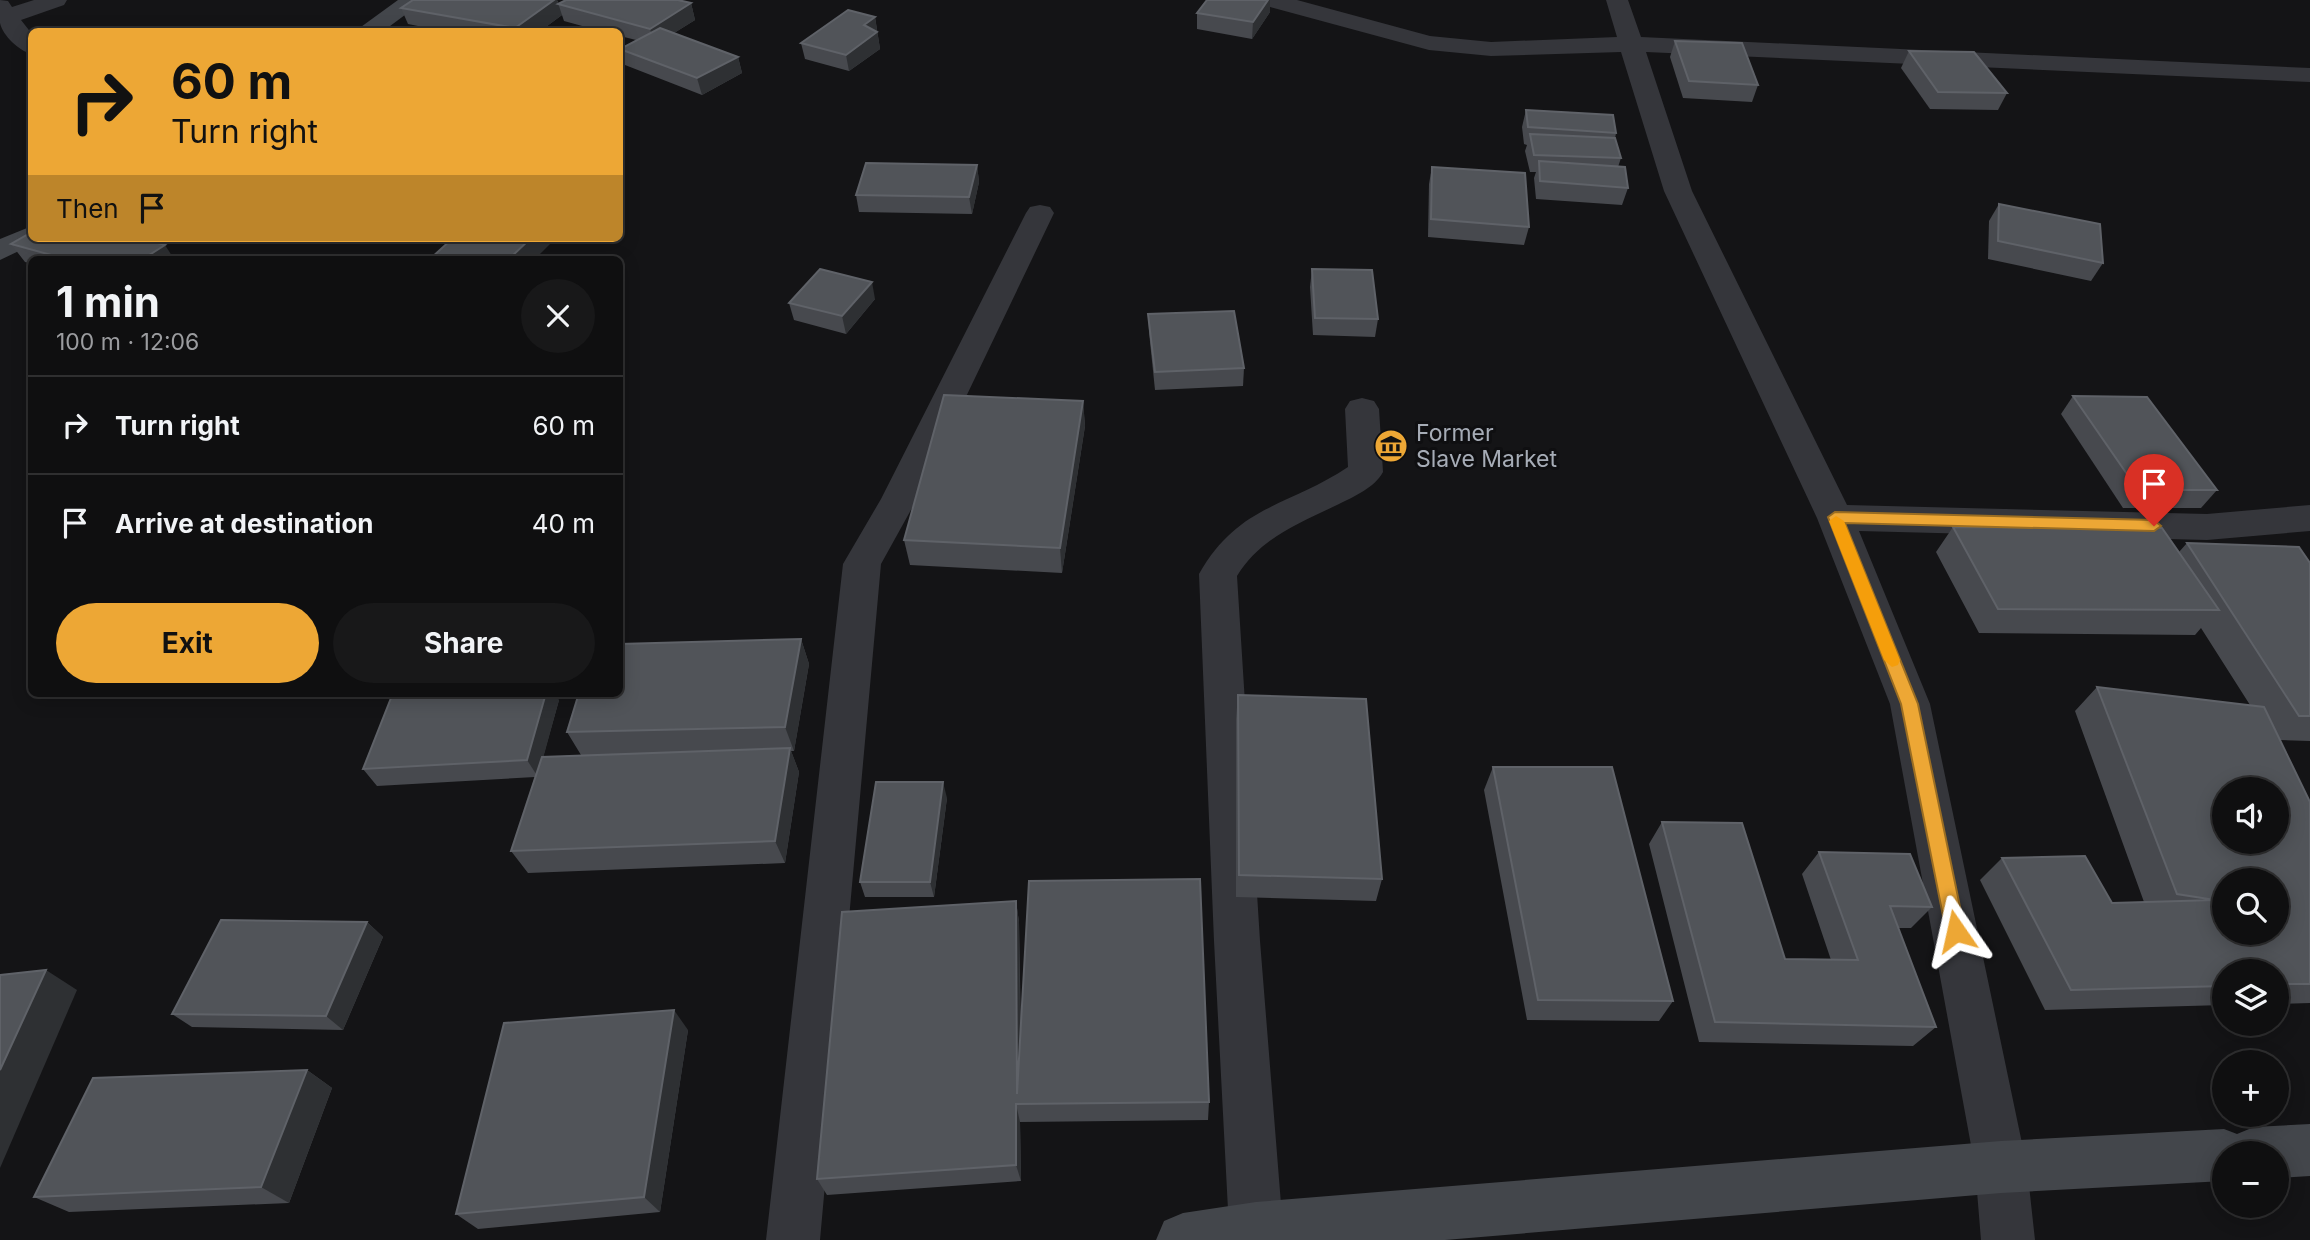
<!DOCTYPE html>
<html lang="en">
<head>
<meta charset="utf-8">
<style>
	body { margin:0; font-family:Inter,sans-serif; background:#181819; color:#f1f3f6; height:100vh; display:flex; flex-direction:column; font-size:26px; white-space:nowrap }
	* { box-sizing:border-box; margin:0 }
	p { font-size:23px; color:#9b9c9f }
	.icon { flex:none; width:38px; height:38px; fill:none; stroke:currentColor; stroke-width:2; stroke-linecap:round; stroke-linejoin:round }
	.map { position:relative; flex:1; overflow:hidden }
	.drawer { position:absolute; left:28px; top:256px; width:595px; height:441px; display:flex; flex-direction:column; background:#0f0f10; border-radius:10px; box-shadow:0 4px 18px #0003,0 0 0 2px #2f2f30 }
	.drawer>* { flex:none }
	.hud { position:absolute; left:28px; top:28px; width:595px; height:214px; border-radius:10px; box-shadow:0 4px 18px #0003,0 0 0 2px #2f2f30; background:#eda735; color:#111; overflow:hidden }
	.controls { position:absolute; left:2212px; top:777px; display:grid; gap:14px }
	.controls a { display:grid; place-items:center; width:77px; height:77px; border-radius:50%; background:#0f0f10; box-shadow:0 4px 18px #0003,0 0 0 2px #2f2f30; font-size:35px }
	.pin { position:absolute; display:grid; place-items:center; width:60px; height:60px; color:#fff; margin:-72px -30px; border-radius:50% 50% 50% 0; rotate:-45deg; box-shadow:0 0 7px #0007 }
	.pin .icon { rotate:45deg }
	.me { position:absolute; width:77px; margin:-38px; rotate:349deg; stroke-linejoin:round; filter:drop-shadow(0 0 5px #0008) }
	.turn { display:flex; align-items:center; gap:24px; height:147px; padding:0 28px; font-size:32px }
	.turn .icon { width:91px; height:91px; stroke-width:2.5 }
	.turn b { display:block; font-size:49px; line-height:60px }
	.then { display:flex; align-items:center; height:66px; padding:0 28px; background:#0003; gap:14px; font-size:26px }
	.round { display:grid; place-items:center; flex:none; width:74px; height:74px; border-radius:37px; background:#181819 }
	.head { display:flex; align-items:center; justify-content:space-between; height:119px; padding:0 28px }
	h1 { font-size:42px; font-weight:700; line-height:52px }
	.action { display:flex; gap:14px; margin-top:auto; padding:14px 28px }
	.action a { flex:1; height:80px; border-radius:42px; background:#eda735; color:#111; font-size:28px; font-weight:700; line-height:80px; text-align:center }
	.action a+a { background:#181819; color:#f1f3f6 }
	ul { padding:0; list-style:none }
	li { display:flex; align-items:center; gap:21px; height:98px; padding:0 28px; border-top:2px solid #2f2f30 }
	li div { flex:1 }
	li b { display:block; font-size:26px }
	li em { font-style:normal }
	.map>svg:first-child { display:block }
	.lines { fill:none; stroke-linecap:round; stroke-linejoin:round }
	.street { fill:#35363b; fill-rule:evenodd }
	.secondary { fill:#43464b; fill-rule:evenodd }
	.wall { fill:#47494e }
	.shaded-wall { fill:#2e3033 }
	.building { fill:#515459; stroke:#5f6268; stroke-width:2; fill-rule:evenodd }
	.route { fill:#eda735; stroke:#9a6d22; stroke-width:2 }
	.slow { fill:#f59e0b }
	.labels { text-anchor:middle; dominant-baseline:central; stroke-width:6; stroke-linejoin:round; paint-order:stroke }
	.poi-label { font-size:23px; fill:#a6acb6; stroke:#0f0f11; text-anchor:start }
</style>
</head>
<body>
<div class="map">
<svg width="2310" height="1240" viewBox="0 0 2310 1240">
	<rect width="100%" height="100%" fill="#141416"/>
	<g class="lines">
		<!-- street -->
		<g class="street">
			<path d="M0 0 8 1 12 7 34 0H67L64 5 21 20 32 34V54C19 51 3 36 0 23 0 16 0 7 0 0Z"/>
			<path d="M1260 0H1297L1430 36 1491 42 1617 37 1606 0H1628L1641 37 2310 68V82L1646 52 1692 191 1847 505 2207 514 2310 505V531L2207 540 1859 531 1930 704 2027 1167 2035 1240H1981L1975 1167 1890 704 1817 518 1664 191 1621 52 1491 56 1429 50 1263 5Z"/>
			<path d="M1040 205 1050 207 1054 213 917 499 881 564 820 1240H766L843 564 881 499 1026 213 1030 207Z"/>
			<path d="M1362 398 1374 401 1379 409 1383 472C1374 488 1355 496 1339 504 1300 523 1261 537 1237 576L1260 941 1283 1229 1278 1240H1234L1229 1229 1214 941 1199 574C1239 504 1288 507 1348 467L1345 409 1350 401Z"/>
		</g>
		<!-- secondary -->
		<g class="secondary">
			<path d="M398 0H425L382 32H354Z"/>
			<path d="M32 226V238H44L42 240 0 260V239Z"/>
			<path d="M2310 1124V1176L2277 1178V1153H2224V1181L2001 1193 1445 1240H1156L1164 1221 1183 1213 1256 1202 2001 1141 2224 1129 2237 1134 2254 1127Z"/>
		</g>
	</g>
	<!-- wall -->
	<g class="wall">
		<path d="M557 0 559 4 691 3 695 20 674 33 738 57 742 73 702 95 625 65 620 49 636 40 620 36V32H604L564 21 562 15 539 32H448L408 24 401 8Z"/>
		<path d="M1207 0H1270V12L1252 39 1197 29V13Z"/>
		<path d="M875 17 880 49 849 71 805 59 801 43Z"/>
		<path d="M1675 41 1758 85 1752 102 1683 98 1670 57Z"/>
		<path d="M1909 51 2007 93 1998 110 1930 109 1901 68Z"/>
		<path d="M1526 110 1616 133 1615 139 1621 158 1618 167 1628 188 1622 205 1536 199 1534 178 1536 172H1530L1525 151 1527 145 1524 144 1522 127Z"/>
		<path d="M977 165 979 182 972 214 859 212 856 195Z"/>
		<path d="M1432 167 1529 227 1524 245 1428 237 1429 184Z"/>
		<path d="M1999 204 2103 263 2091 281 1988 259 1989 221Z"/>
		<path d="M11 244 174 259H32V264L25 262Z"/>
		<path d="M1312 269 1378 319 1375 337 1313 335 1310 287Z"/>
		<path d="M875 299 846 334 794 320 789 303Z"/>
		<path d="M1148 314 1244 368 1243 386 1155 390 1149 332Z"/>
		<path d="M2073 396 2217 490 2201 508H2123L2061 414Z"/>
		<path d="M1083 401 1085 426 1062 573 910 565 904 540Z"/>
		<path d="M1953 527 2179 552 2187 543 2310 563V741L2280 740 2310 802V1003L2277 1004V971H2224V1005L2045 1010 1980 880 2002 858 2112 903 2144 902 2075 711 2097 687 2250 705 2201 628 2195 635 1979 633 1936 552Z"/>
		<path d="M801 639 809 664 794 751H791L799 772 785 863 528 873 511 851 535 777 377 786 363 769 559 700 543 757 581 755 567 732Z"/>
		<path d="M1238 695 1382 879 1376 901 1236 897V719Z"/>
		<path d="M1493 767 1673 1001 1659 1021 1527 1020 1484 790Z"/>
		<path d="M947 798 934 897H865L860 882Z"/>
		<path d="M1662 822 1785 959 1831 960 1802 874 1819 852 1932 907 1911 928H1898L1936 1027 1913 1046 1699 1042 1649 844Z"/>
		<path d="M1016 901 1019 922 1021 1034 1209 1102 1208 1120 1020 1122 1021 1181 827 1195 817 1179Z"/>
		<path d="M367 922 383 937 343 1030 192 1027 172 1014Z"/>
		<path d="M688 1030 660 1212 478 1229 456 1214Z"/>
		<path d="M307 1070 332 1088 289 1203 69 1212 34 1197Z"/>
	</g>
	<!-- shaded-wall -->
	<g class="shaded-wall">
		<path d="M554 0H557L562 15 539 32H516L515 28Z"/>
		<path d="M1268 0H1270V12L1252 39 1253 22Z"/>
		<path d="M691 3 695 20 655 45 650 29Z"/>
		<path d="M875 17 880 49 849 71 846 55 864 25Z"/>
		<path d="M738 57 742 73 702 95 697 78Z"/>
		<path d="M977 165 979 182 972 214 969 197Z"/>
		<path d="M531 238H549L551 243 535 259H509Z"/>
		<path d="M165 245 174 259H143Z"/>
		<path d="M872 282 875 299 846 334 842 316Z"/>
		<path d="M1083 401 1085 426 1062 573 1060 548Z"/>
		<path d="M801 639 809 664 794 751 785 727Z"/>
		<path d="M546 693H555L559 700 538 777 527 760Z"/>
		<path d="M790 748 799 772 785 863 775 841Z"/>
		<path d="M943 782 947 798 934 897 930 882Z"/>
		<path d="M1016 901 1019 922 1021 1104 1017 1094Z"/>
		<path d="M367 922 383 937 343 1030 326 1016Z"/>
		<path d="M46 970 77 990 0 1168V1070Z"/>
		<path d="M674 1010 688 1030 660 1212 644 1197Z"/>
		<path d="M307 1070 332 1088 289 1203 261 1187Z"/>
		<path d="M1016 1104 1020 1122 1021 1181 1016 1165Z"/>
	</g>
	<!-- building -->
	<g class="building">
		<path d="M413 0H554L515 28 401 8Z"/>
		<path d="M566 0H678L691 3 650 29 558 4Z"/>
		<path d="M1207 0H1268L1253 22 1197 13Z"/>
		<path d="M848 10 875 17 864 25 877 32 846 55 801 43Z"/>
		<path d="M660 28 738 57 697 78 620 49Z"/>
		<path d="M1675 41 1742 43 1758 85 1689 81Z"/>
		<path d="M1909 51 1974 52 2007 93 1938 92Z"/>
		<path d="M1526 110 1613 115 1616 133 1528 127Z"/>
		<path d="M1530 134 1615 138 1621 158 1534 155Z"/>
		<path d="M1539 161 1625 167 1628 188 1540 181Z"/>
		<path d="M866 163 977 165 969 197 856 195Z"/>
		<path d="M1432 167 1525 173 1529 227 1431 219Z"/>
		<path d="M1999 204 2100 224 2103 263 1998 241Z"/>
		<path d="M32 232V238H139L165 245 143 259H66L11 244Z"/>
		<path d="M453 238H531L509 259H430Z"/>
		<path d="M820 269 872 282 842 316 789 303Z"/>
		<path d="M1312 269 1372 270 1378 319 1315 318Z"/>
		<path d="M1234 311 1244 368 1155 372 1148 314Z"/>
		<path d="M944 395 1083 401 1060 548 904 540Z"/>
		<path d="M2073 396 2147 397 2217 490H2138Z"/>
		<path d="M1953 527 2162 528 2219 610 1998 609Z"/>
		<path d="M2187 543 2299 547 2310 563V716H2299Z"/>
		<path d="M801 639 785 727 567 732 579 693H620V644Z"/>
		<path d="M2097 687 2264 707 2310 802V984H2277V971H2224V986L2071 990 2002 858 2085 856 2112 903 2215 900 2177 894ZM2224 789H2277V842H2224ZM2224 880H2277V933H2224Z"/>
		<path d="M393 693H546L527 760 363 769Z"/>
		<path d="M1238 695 1366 699 1382 879 1239 875Z"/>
		<path d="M790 748 775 841 511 851 542 757Z"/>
		<path d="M1493 767H1612L1673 1001 1538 1000Z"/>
		<path d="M876 782H943L930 882H860Z"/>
		<path d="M1662 822 1742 823 1785 959 1858 960 1819 852 1910 854 1932 907 1890 906 1936 1027 1715 1022Z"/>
		<path d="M1200 879 1209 1102 1016 1104V1165L817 1179 842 912 1016 901 1017 1094 1029 881Z"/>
		<path d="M221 920 367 922 326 1016 172 1014Z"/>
		<path d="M46 970 0 1070V975Z"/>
		<path d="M674 1010 644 1197 456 1214 504 1023Z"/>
		<path d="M307 1070 261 1187 34 1197 93 1078Z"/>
	</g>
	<!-- route -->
	<path class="route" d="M1835 512 2154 520 2161 526 2154 531 1845 523 1918 704 1965 931 1963 937 1956 940 1949 937 1946 931 1901 704 1828 517Z"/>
	<!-- slow -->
	<path class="slow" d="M1836 516 1844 521 1900 660 1898 665 1892 667 1884 660 1829 521Z"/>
	<!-- icons -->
	<defs>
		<symbol id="museum-disc" viewBox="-11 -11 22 22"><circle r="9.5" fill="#eda735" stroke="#0f0f11"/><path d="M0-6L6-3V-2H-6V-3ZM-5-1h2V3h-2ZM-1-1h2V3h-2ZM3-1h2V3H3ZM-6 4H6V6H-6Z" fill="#111"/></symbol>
	</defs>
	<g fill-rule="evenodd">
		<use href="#museum-disc" x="1372" y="427" width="38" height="38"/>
	</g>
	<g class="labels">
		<!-- poi labels -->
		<g class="poi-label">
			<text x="1416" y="433">Former<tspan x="1416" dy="26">Slave Market</tspan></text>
		</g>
	</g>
</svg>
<div class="controls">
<a><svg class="icon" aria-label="sound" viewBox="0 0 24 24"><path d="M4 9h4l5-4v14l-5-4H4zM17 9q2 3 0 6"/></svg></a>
<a><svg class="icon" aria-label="search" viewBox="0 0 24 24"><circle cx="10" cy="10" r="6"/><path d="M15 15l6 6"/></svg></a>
<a><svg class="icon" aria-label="layers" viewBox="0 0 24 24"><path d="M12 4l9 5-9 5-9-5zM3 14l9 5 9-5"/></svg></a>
<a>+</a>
<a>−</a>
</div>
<div class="pin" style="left:2154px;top:526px;background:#d93025"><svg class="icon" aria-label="arrive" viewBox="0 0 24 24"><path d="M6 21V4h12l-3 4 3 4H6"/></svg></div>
<svg class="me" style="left:1956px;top:931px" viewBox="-20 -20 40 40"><path d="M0-17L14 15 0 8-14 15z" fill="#eda735" stroke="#fff" stroke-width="4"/></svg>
<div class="hud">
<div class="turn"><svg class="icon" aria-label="right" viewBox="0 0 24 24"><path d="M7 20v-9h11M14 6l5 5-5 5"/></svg><div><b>60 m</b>Turn right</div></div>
<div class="then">Then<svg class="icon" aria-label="arrive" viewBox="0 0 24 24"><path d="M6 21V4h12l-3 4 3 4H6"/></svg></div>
</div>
<section class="drawer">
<div class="head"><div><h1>1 min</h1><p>100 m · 12:06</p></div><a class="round"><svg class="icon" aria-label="close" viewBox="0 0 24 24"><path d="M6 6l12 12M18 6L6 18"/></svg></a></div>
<ul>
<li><svg class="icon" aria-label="right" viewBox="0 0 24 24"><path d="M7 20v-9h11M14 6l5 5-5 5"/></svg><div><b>Turn right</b></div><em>60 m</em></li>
<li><svg class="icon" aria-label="arrive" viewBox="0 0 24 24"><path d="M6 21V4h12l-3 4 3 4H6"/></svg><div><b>Arrive at destination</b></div><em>40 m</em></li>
</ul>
<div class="action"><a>Exit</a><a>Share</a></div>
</section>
</div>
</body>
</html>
